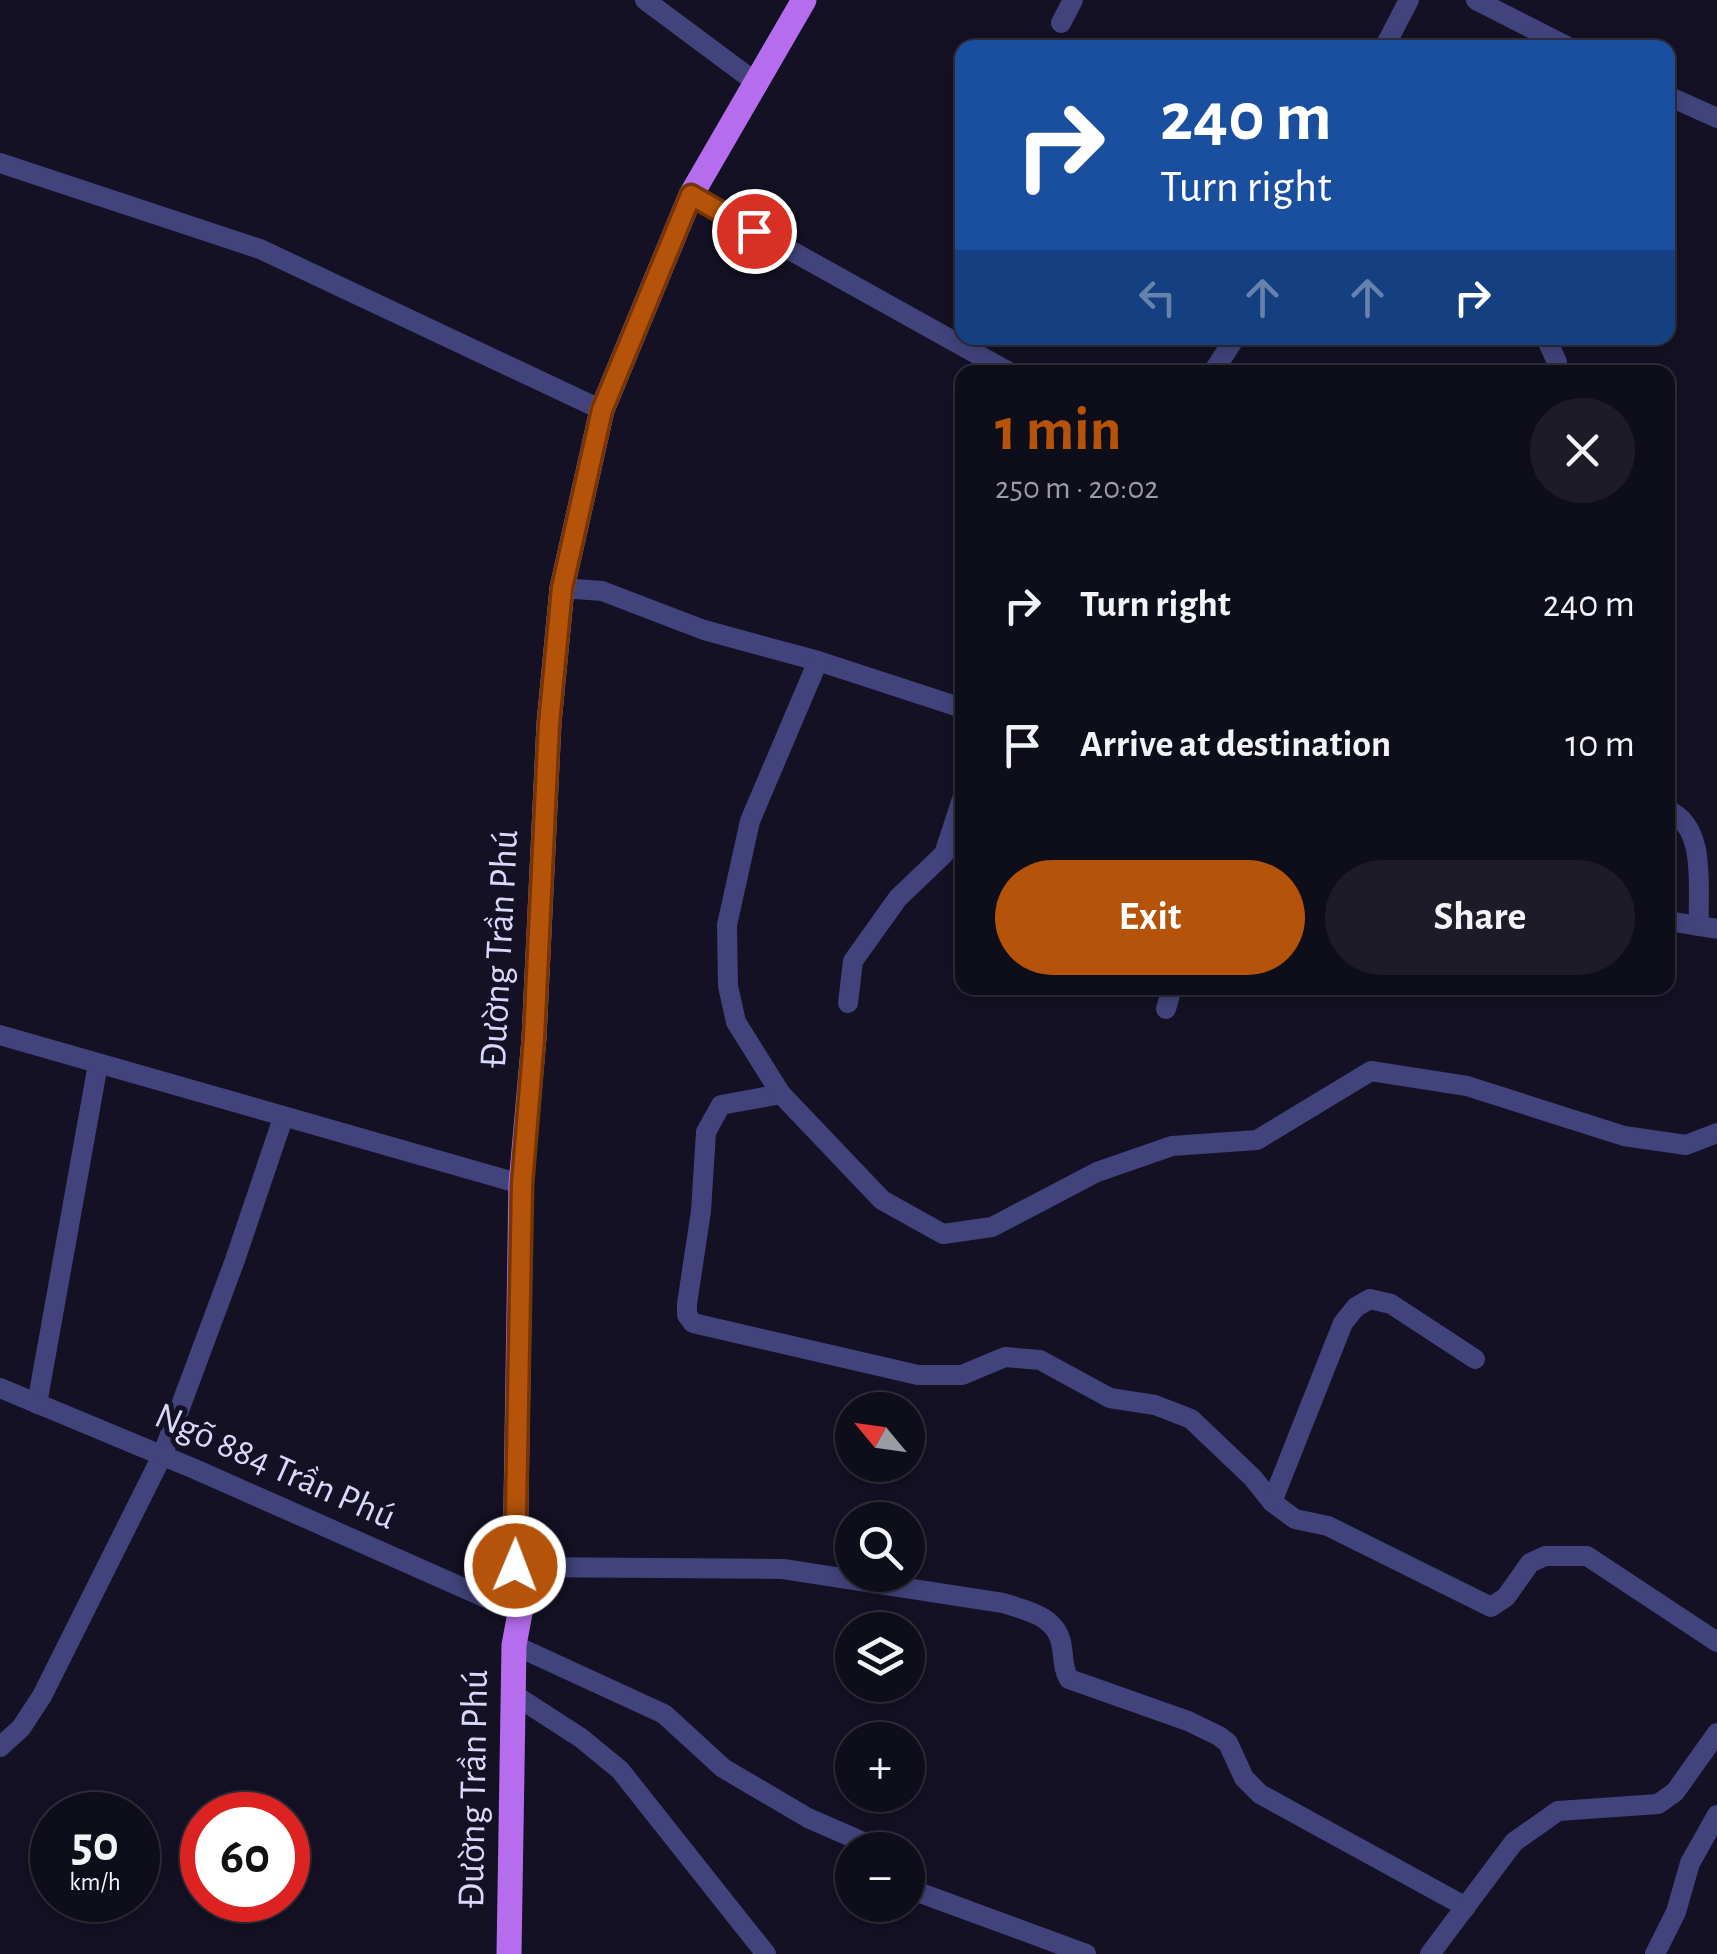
<!DOCTYPE html>
<html lang="en">
<head>
<meta charset="utf-8">
<style>
	body { margin:0; font-family:"Alegreya Sans",sans-serif; background:#1c1b27; color:#f1f3f6; height:100vh; display:flex; flex-direction:column; font-size:38px; white-space:nowrap }
	* { box-sizing:border-box; margin:0 }
	p { font-size:32px; color:#9b9ca2 }
	.icon { flex:none; width:55px; height:55px; fill:none; stroke:currentColor; stroke-width:2; stroke-linecap:round; stroke-linejoin:round }
	.map { position:relative; flex:1; overflow:hidden }
	.details { position:absolute; left:955px; top:365px; width:720px; height:630px; display:flex; flex-direction:column; background:#0e0d1a; border-radius:20px; box-shadow:0 5px 15px #0003,0 0 0 2px #2e2d39 }
	.details>* { flex:none }
	.hud { position:absolute; left:955px; top:40px; width:720px; height:305px; border-radius:20px; box-shadow:0 5px 15px #0003,0 0 0 2px #2e2d39; background:#1a4fa0; color:#fff; overflow:hidden }
	.needle { width:65px; rotate:299deg }
	.tools { position:absolute; left:835px; top:1392px; display:grid; gap:20px }
	.tools a { display:grid; place-items:center; width:90px; height:90px; border-radius:50%; background:#0e0d1a; box-shadow:0 5px 15px #0003,0 0 0 2px #2e2d39; font-size:50px }
	.speed { position:absolute; left:30px; top:1792px; display:flex; gap:20px; font-size:50px; font-weight:700; text-align:center }
	.speed>* { display:grid; place-content:center; width:130px; height:130px; border-radius:50%; background:#0e0d1a; box-shadow:0 5px 15px #0003,0 0 0 2px #2e2d39; line-height:1 }
	.speed small { font-size:25px; font-weight:400 }
	.speed .limit { border:15px solid #d22; background:#fff; color:#111 }
	.pin { position:absolute; display:grid; place-items:center; width:85px; height:85px; color:#fff; margin:-42px; border:5px solid #fff; border-radius:50%; box-shadow:0 2px 10px #0007 }
	.me { position:absolute; width:110px; margin:-55px; rotate:1deg; stroke-linejoin:round; filter:drop-shadow(0 0 8px #0008) }
	.turn { display:flex; align-items:center; gap:35px; height:210px; padding:0 40px; font-size:45px }
	.turn .icon { width:130px; height:130px; stroke-width:2.5 }
	.turn b { display:block; font-size:70px; line-height:85px }
	.lanes { display:flex; align-items:center; height:95px; padding:0 40px; background:#0003; justify-content:center; gap:50px; direction:ltr }
	.lanes .off { opacity:.35 }
	.round { display:grid; place-items:center; flex:none; width:105px; height:105px; border-radius:52px; background:#1c1b27 }
	.summary { display:flex; align-items:center; justify-content:space-between; height:170px; padding:0 40px }
	h1 { font-size:60px; font-weight:700; line-height:75px; color:#b45309 }
	.primary-button { display:flex; gap:20px; margin-top:auto; padding:20px 40px }
	.primary-button a { flex:1; height:115px; border-radius:60px; background:#b45309; color:#fff; font-size:40px; font-weight:700; line-height:115px; text-align:center }
	.primary-button a+a { background:#1c1b27; color:#f1f3f6 }
	ul { padding:0; list-style:none }
	li { display:flex; align-items:center; gap:30px; height:140px; padding:0 40px }
	li div { flex:1 }
	li b { display:block; font-size:38px }
	li em { font-style:normal }
	.map>svg:first-child { display:block }
	.lines { fill:none; stroke-linecap:round; stroke-linejoin:round }
	.lane { stroke:#42437c; stroke-width:20 }
	.street { stroke:#42437c; stroke-width:20 }
	.primary { stroke:#b56ded; stroke-width:25 }
	.route-casing { stroke:#753606; stroke-width:25 }
	.route { stroke:#b45309; stroke-width:18 }
	.labels { text-anchor:middle; dominant-baseline:central; stroke-width:10; stroke-linejoin:round; paint-order:stroke }
	.street-label { font-size:38px; fill:#dad8fa; stroke:#131123 }
</style>
</head>
<body>
<div class="map">
<svg width="1717" height="1954" viewBox="0 0 1717 1954">
	<rect width="100%" height="100%" fill="#131123"/>
	<g class="lines">
		<!-- lane -->
		<g class="lane">
			<path d="M1476 0 1570 48"/>
			<path d="M1061 23 1073 0"/>
			<path d="M1384 48 1409 0"/>
			<path d="M1668 96 1717 118"/>
			<path d="M0 163 260 249 602 410"/>
			<path d="M691 195 1009 372"/>
			<path d="M1546 338 1557 362 1554 372"/>
			<path d="M1213 372 1235 338"/>
			<path d="M1668 810C1708 828 1697 889 1699 926"/>
			<path d="M848 1003 853 961 898 898 944 854 962 799"/>
			<path d="M1166 1009 1172 988"/>
			<path d="M781 1094 721 1105 706 1132 701 1211 687 1304V1315L693 1323 918 1375H962L1005 1357 1040 1360 1110 1398 1155 1405 1191 1419 1253 1478 1272 1502 1295 1519 1328 1526 1491 1607 1506 1597 1530 1563 1545 1556H1587L1717 1642"/>
			<path d="M37 1404 98 1064"/>
			<path d="M1272 1502 1343 1323 1356 1307 1370 1299 1391 1304 1475 1359"/>
			<path d="M515 1567 783 1569 1003 1603C1029 1611 1059 1617 1062 1648 1064 1660 1063 1669 1069 1679L1188 1721 1219 1736 1228 1743 1244 1778 1260 1794 1466 1907"/>
			<path d="M514 1645 664 1714 723 1768 808 1818 863 1842 872 1850"/>
			<path d="M0 1747 21 1728 42 1696 162 1456 235 1260 283 1118"/>
			<path d="M908 1884 915 1891 1086 1954"/>
			<path d="M1655 1954 1676 1912 1690 1863 1717 1815"/>
		</g>
		<!-- street -->
		<g class="street">
			<path d="M645 0 758 84"/>
			<path d="M562 588 602 591 704 630 818 661 962 708"/>
			<path d="M818 661 750 821 727 925 728 986 736 1022 781 1094 882 1200 943 1234 992 1227 1097 1172 1172 1146 1257 1140 1371 1071 1467 1086 1624 1136 1686 1145 1717 1133"/>
			<path d="M1668 921 1717 929"/>
			<path d="M0 1035 521 1184"/>
			<path d="M0 1388 197 1470 520 1613"/>
			<path d="M513 1694 581 1738 620 1770 766 1954"/>
			<path d="M1430 1954 1514 1842 1558 1811 1658 1804 1675 1792 1717 1733"/>
		</g>
		<!-- primary -->
		<path class="primary" d="M509 1954 514 1645 520 1613 515 1567 521 1184 534 1038 549 723 562 588 602 410 691 195 804 0"/>
	</g>
	<g class="lines">
		<defs>
			<path id="route" d="M515 1566 522 1184 534 1038 549 724 562 588 602 410 691 195 754 231"/>
		</defs>
		<!-- route casing -->
		<use href="#route" class="route-casing"/>
		<!-- route -->
		<use href="#route" class="route"/>
	</g>
	<g class="labels">
		<!-- street labels -->
		<g class="street-label">
			<text transform="translate(500 949) rotate(-87)">Đường Trần Phú</text>
			<text transform="translate(275 1467) rotate(24)">Ngõ 884 Trần Phú</text>
			<text transform="translate(474 1789) rotate(-89)">Đường Trần Phú</text>
		</g>
	</g>
</svg>
<div class="tools">
<a><svg class="needle" viewBox="-14 -14 28 28"><path d="M0-13l5 13h-10z" fill="#e53935"/><path d="M0 13l5-13h-10z" fill="#9b9ca2"/></svg></a>
<a><svg class="icon" aria-label="search" viewBox="0 0 24 24"><circle cx="10" cy="10" r="6"/><path d="M15 15l6 6"/></svg></a>
<a><svg class="icon" aria-label="layers" viewBox="0 0 24 24"><path d="M12 4l9 5-9 5-9-5zM3 14l9 5 9-5"/></svg></a>
<a>+</a>
<a>−</a>
</div>
<div class="speed"><div>50<small>km/h</small></div><div class="limit">60</div></div>
<div class="pin" style="left:754px;top:231px;background:#d93025"><svg class="icon" aria-label="arrive" viewBox="0 0 24 24"><path d="M6 21V4h12l-3 4 3 4H6"/></svg></div>
<svg class="me" style="left:515px;top:1566px" viewBox="-20 -20 40 40"><circle r="17" fill="#b45309" stroke="#fff" stroke-width="3"/><path d="M0-11L8 9 0 5-8 9z" fill="#fff"/></svg>
<div class="hud">
<div class="turn"><svg class="icon" aria-label="right" viewBox="0 0 24 24"><path d="M7 20v-9h11M14 6l5 5-5 5"/></svg><div><b>240 m</b>Turn right</div></div>
<div class="lanes"><svg class="icon off" aria-label="left" viewBox="0 0 24 24"><path d="M17 20v-9H6M10 6l-5 5 5 5"/></svg><svg class="icon off" aria-label="ahead" viewBox="0 0 24 24"><path d="M12 20V5M6 11l6-6 6 6"/></svg><svg class="icon off" aria-label="ahead" viewBox="0 0 24 24"><path d="M12 20V5M6 11l6-6 6 6"/></svg><svg class="icon" aria-label="right" viewBox="0 0 24 24"><path d="M7 20v-9h11M14 6l5 5-5 5"/></svg></div>
</div>
<section class="details">
<div class="summary"><div><h1>1 min</h1><p>250 m · 20:02</p></div><a class="round"><svg class="icon" aria-label="close" viewBox="0 0 24 24"><path d="M6 6l12 12M18 6L6 18"/></svg></a></div>
<ul>
<li><svg class="icon" aria-label="right" viewBox="0 0 24 24"><path d="M7 20v-9h11M14 6l5 5-5 5"/></svg><div><b>Turn right</b></div><em>240 m</em></li>
<li><svg class="icon" aria-label="arrive" viewBox="0 0 24 24"><path d="M6 21V4h12l-3 4 3 4H6"/></svg><div><b>Arrive at destination</b></div><em>10 m</em></li>
</ul>
<div class="primary-button"><a>Exit</a><a>Share</a></div>
</section>
</div>
</body>
</html>
